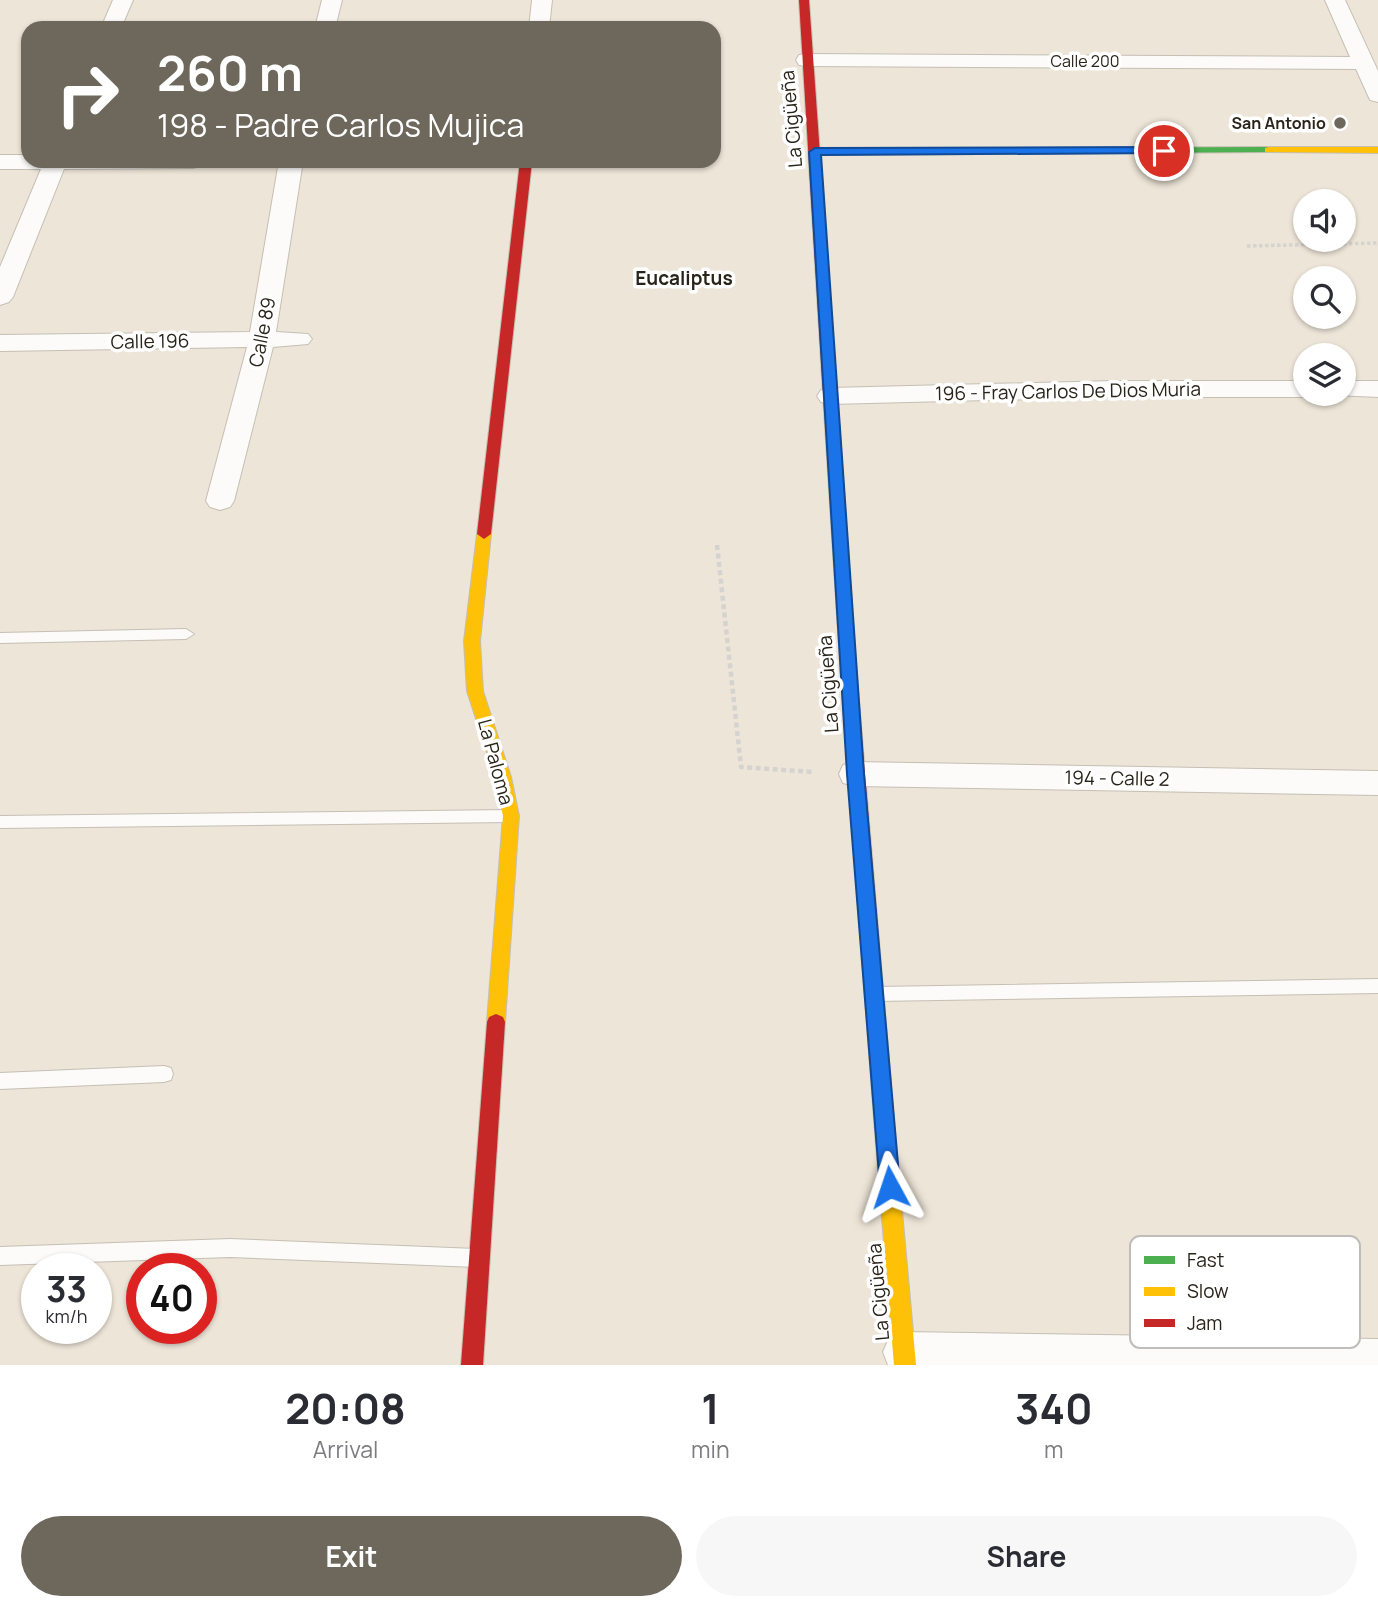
<!DOCTYPE html>
<html lang="en">
<head>
<meta charset="utf-8">
<style>
	body { margin:0; font-family:Manrope,sans-serif; background:#f7f7f7; color:#2b2b33; height:100vh; display:flex; flex-direction:column; font-size:26px; white-space:nowrap }
	* { box-sizing:border-box; margin:0 }
	p { font-size:23px; color:#7c7c81 }
	.icon { flex:none; width:38px; height:38px; fill:none; stroke:currentColor; stroke-width:2; stroke-linecap:round; stroke-linejoin:round }
	.map { position:relative; height:1365px; overflow:hidden }
	.sheet { display:flex; flex-direction:column; background:#fff; flex:1 }
	.sheet>* { flex:none }
	.banner { position:absolute; left:21px; top:21px; width:700px; height:147px; border-radius:21px; box-shadow:0 2px 5px #0004; background:#6e685c; color:#fff; overflow:hidden }
	.buttons { position:absolute; left:1293px; top:189px; display:grid; gap:14px }
	.buttons a { display:grid; place-items:center; width:63px; height:63px; border-radius:50%; background:#fff; box-shadow:0 2px 5px #0004; font-size:35px }
	.speed { position:absolute; left:21px; top:1253px; display:flex; gap:14px; font-size:35px; font-weight:700; text-align:center }
	.speed>* { display:grid; place-content:center; width:91px; height:91px; border-radius:50%; background:#fff; box-shadow:0 2px 5px #0004; line-height:1 }
	.speed small { font-size:18px; font-weight:400 }
	.speed .limit { border:10px solid #d22; background:#fff; color:#111 }
	.pin { position:absolute; display:grid; place-items:center; width:60px; height:60px; color:#fff; margin:-30px; border:4px solid #fff; border-radius:50%; box-shadow:0 2px 7px #0007 }
	.me { position:absolute; width:77px; margin:-38px; rotate:355deg; stroke-linejoin:round; filter:drop-shadow(0 0 5px #0008) }
	.turn { display:flex; align-items:center; gap:24px; height:147px; padding:0 21px; font-size:32px }
	.turn .icon { width:91px; height:91px; stroke-width:2.5 }
	.turn b { display:block; font-size:49px; line-height:60px }
	.eta { display:flex; justify-content:space-evenly; align-items:center; height:119px; text-align:center }
	.eta b { font-size:42px; font-weight:700; line-height:49px }
	.button { display:flex; gap:14px; margin-top:auto; padding:14px 21px }
	.button a { flex:1; height:80px; border-radius:42px; background:#6e685c; color:#fff; font-size:28px; font-weight:700; line-height:80px; text-align:center }
	.button a+a { background:#f7f7f7; color:#2b2b33 }
	.map>svg:first-child { display:block }
	.lines { fill:none; stroke-linecap:round; stroke-linejoin:round }
	.lane-casing { stroke:#c5bfb4; stroke-width:2 }
	.street-casing { stroke:#c5bfb4; stroke-width:2 }
	.fast-casing { stroke:#c5bfb4; stroke-width:2 }
	.slow-casing { stroke:#c5bfb4; stroke-width:2 }
	.jam-casing { stroke:#c5bfb4; stroke-width:2 }
	.path-far1 { stroke:#d5d3cf; stroke-width:3.5; stroke-dasharray:3.5 2.5; stroke-linecap:butt }
	.path { stroke:#d5d3cf; stroke-width:4.5; stroke-dasharray:5 3.5; stroke-linecap:butt }
	.lane { fill:#fcfbf9; fill-rule:evenodd }
	.street { fill:#fcfbf9; fill-rule:evenodd }
	.fast { fill:#4caf50; fill-rule:evenodd }
	.slow { fill:#ffc107; fill-rule:evenodd }
	.jam { fill:#c62828; fill-rule:evenodd }
	.route { fill:#1a73e8; stroke:#114b97; stroke-width:2 }
	.poi-dot { fill:#6e685c; stroke:#fff; stroke-width:2.5 }
	.labels { text-anchor:middle; dominant-baseline:central; stroke-width:7; stroke-linejoin:round; paint-order:stroke }
	.far-street-label { font-size:16px; fill:#29241a; stroke:#fff }
	.far-poi-label { font-size:16px; font-weight:bold; fill:#29241a; stroke:#fff; text-anchor:end }
	.street-label { font-size:19px; fill:#29241a; stroke:#fff }
	.far-quarter-label { font-size:19px; font-weight:bold; fill:#29241a; stroke:#fff }
	.key { fill:#fff; stroke:#bfbdba; stroke-width:2 }
	.key-label { font-size:19px; fill:#29241a }
</style>
</head>
<body>
<div class="map">
<svg width="1378" height="1365" viewBox="0 0 1378 1365">
	<rect width="100%" height="100%" fill="#ede5d7"/>
	<g class="lines">
		<defs>
			<g id="lane">
				<path d="M186 629 194 634 186 639 0 643V633Z"/>
				<path d="M511 810 517 812 519 816 517 820 511 822 0 828V816Z"/>
				<path d="M1378 979V993L875 1001 869 999 866 994 869 989 875 987Z"/>
				<path d="M164 1066 171 1068 173 1074 171 1080 164 1082 0 1089V1073Z"/>
				<path d="M230 1239 476 1249 483 1251 486 1258 483 1265 476 1267 230 1257 0 1265V1247Z"/>
			</g>
			<g id="street">
				<path d="M113 0H133L121 28H101Z"/>
				<path d="M322 0H342L335 28H315Z"/>
				<path d="M532 0H552L549 28H529Z"/>
				<path d="M1325 0H1345L1378 71V102L1370 100 1356 69 807 66 799 65 796 60 799 55 807 54 1350 57Z"/>
				<path d="M0 155H28V161H205L201 166 193 168 64 169 13 297 9 302 0 305V267L41 169H0Z"/>
				<path d="M279 161H303L276 332 308 334 312 339 308 344 273 347 234 501 230 507 220 510 210 507 206 501 247 347 0 351V335L250 332Z"/>
				<path d="M1113 381H1306V394H1316L1306 397H1113L830 404 821 402 817 396 821 390 830 388Z"/>
				<path d="M1344 381H1378V397L1335 395 1344 394Z"/>
				<path d="M855 762 1378 771V795L855 786 843 783 839 774 843 765Z"/>
				<path d="M904 1332 1378 1339V1365H888L883 1352 889 1338Z"/>
			</g>
			<g id="fast">
				<path d="M1269 147 1273 148V152L815 155 809 152 815 149Z"/>
				<path d="M830 390 837 394 857 678 849 684 841 678 823 394Z"/>
			</g>
			<g id="slow">
				<path d="M1269 147H1378V153L1265 152V148Z"/>
				<path d="M484 529 491 534 480 641 483 691 511 777 519 816 505 1022 503 1027 496 1030 489 1027 487 1022 503 816 495 777 467 691 464 641 477 534Z"/>
				<path d="M886 1136 893 1139 896 1145 916 1365H894L876 1145 879 1139Z"/>
			</g>
			<g id="jam">
				<path d="M799 0H809L837 394 830 398 823 394Z"/>
				<path d="M520 161H532L491 534 484 539 477 534Z"/>
				<path d="M849 672 857 678 896 1145 893 1151 886 1154 879 1151 876 1145 841 678Z"/>
				<path d="M496 1014 503 1017 505 1022 483 1365H461L487 1022 489 1017Z"/>
			</g>
		</defs>
		<!-- lane casing -->
		<use href="#lane" class="lane-casing"/>
		<!-- street casing -->
		<use href="#street" class="street-casing"/>
		<!-- fast casing -->
		<use href="#fast" class="fast-casing"/>
		<!-- slow casing -->
		<use href="#slow" class="slow-casing"/>
		<!-- jam casing -->
		<use href="#jam" class="jam-casing"/>
		<!-- path-far1 -->
		<path class="path-far1" d="M1247 246 1378 243"/>
		<!-- path -->
		<path class="path" d="M717 545 741 767 813 772"/>
		<!-- lane -->
		<use href="#lane" class="lane"/>
		<!-- street -->
		<use href="#street" class="street"/>
		<!-- fast -->
		<use href="#fast" class="fast"/>
		<!-- slow -->
		<use href="#slow" class="slow"/>
		<!-- jam -->
		<use href="#jam" class="jam"/>
	</g>
	<!-- route -->
	<path class="route" d="M1164 147 1169 151 1168 153 821 155 864 774 900 1187 897 1193 890 1196 883 1193 880 1187 847 774 809 152 815 148Z"/>
	<!-- markers -->
	<circle class="poi-dot" cx="1340" cy="123" r="7"/>
	<g class="labels">
		<!-- far-street labels -->
		<g class="far-street-label">
			<text x="1085" y="61">Calle 200</text>
		</g>
		<!-- far-poi labels -->
		<g class="far-poi-label">
			<text x="1326" y="123">San Antonio</text>
		</g>
		<!-- street labels -->
		<g class="street-label">
			<text transform="translate(791 119) rotate(-95)">La Cigüeña</text>
			<text transform="translate(262 332) rotate(-79)">Calle 89</text>
			<text transform="translate(150 341) rotate(-1)">Calle 196</text>
			<text transform="translate(1068 391) rotate(-1)">196 - Fray Carlos De Dios Muria</text>
			<text transform="translate(828 684) rotate(-94)">La Cigüeña</text>
			<text transform="translate(496 762) rotate(75)">La Paloma</text>
			<text transform="translate(1117 778) rotate(1)">194 - Calle 2</text>
			<text transform="translate(878 1292) rotate(-95)">La Cigüeña</text>
		</g>
		<!-- far-quarter labels -->
		<g class="far-quarter-label">
			<text x="684" y="278">Eucaliptus</text>
		</g>
	</g>
	<!-- legend -->
	<rect x="1130" y="1236" width="230" height="112" rx="10" class="key"/>
	<rect x="1144" y="1256" width="31" height="8" fill="#4caf50"/>
	<rect x="1144" y="1287" width="31" height="9" fill="#ffc107"/>
	<rect x="1144" y="1319" width="31" height="8" fill="#c62828"/>
	<g class="key-label">
		<text x="1187" y="1267">Fast</text>
		<text x="1187" y="1298">Slow</text>
		<text x="1187" y="1330">Jam</text>
	</g>
</svg>
<div class="buttons">
<a><svg class="icon" aria-label="sound" viewBox="0 0 24 24"><path d="M4 9h4l5-4v14l-5-4H4zM17 9q2 3 0 6"/></svg></a>
<a><svg class="icon" aria-label="search" viewBox="0 0 24 24"><circle cx="10" cy="10" r="6"/><path d="M15 15l6 6"/></svg></a>
<a><svg class="icon" aria-label="layers" viewBox="0 0 24 24"><path d="M12 4l9 5-9 5-9-5zM3 14l9 5 9-5"/></svg></a>
</div>
<div class="speed"><div>33<small>km/h</small></div><div class="limit">40</div></div>
<div class="pin" style="left:1164px;top:151px;background:#d93025"><svg class="icon" aria-label="arrive" viewBox="0 0 24 24"><path d="M6 21V4h12l-3 4 3 4H6"/></svg></div>
<svg class="me" style="left:890px;top:1187px" viewBox="-20 -20 40 40"><path d="M0-17L14 15 0 8-14 15z" fill="#1a73e8" stroke="#fff" stroke-width="4"/></svg>
<div class="banner">
<div class="turn"><svg class="icon" aria-label="right" viewBox="0 0 24 24"><path d="M7 20v-9h11M14 6l5 5-5 5"/></svg><div><b>260 m</b>198 - Padre Carlos Mujica</div></div>
</div>
</div>
<section class="sheet">
<div class="eta">
<div><b>20:08</b><p>Arrival</p></div>
<div><b>1</b><p>min</p></div>
<div><b>340</b><p>m</p></div>
</div>
<div class="button"><a>Exit</a><a>Share</a></div>
</section>
</body>
</html>
